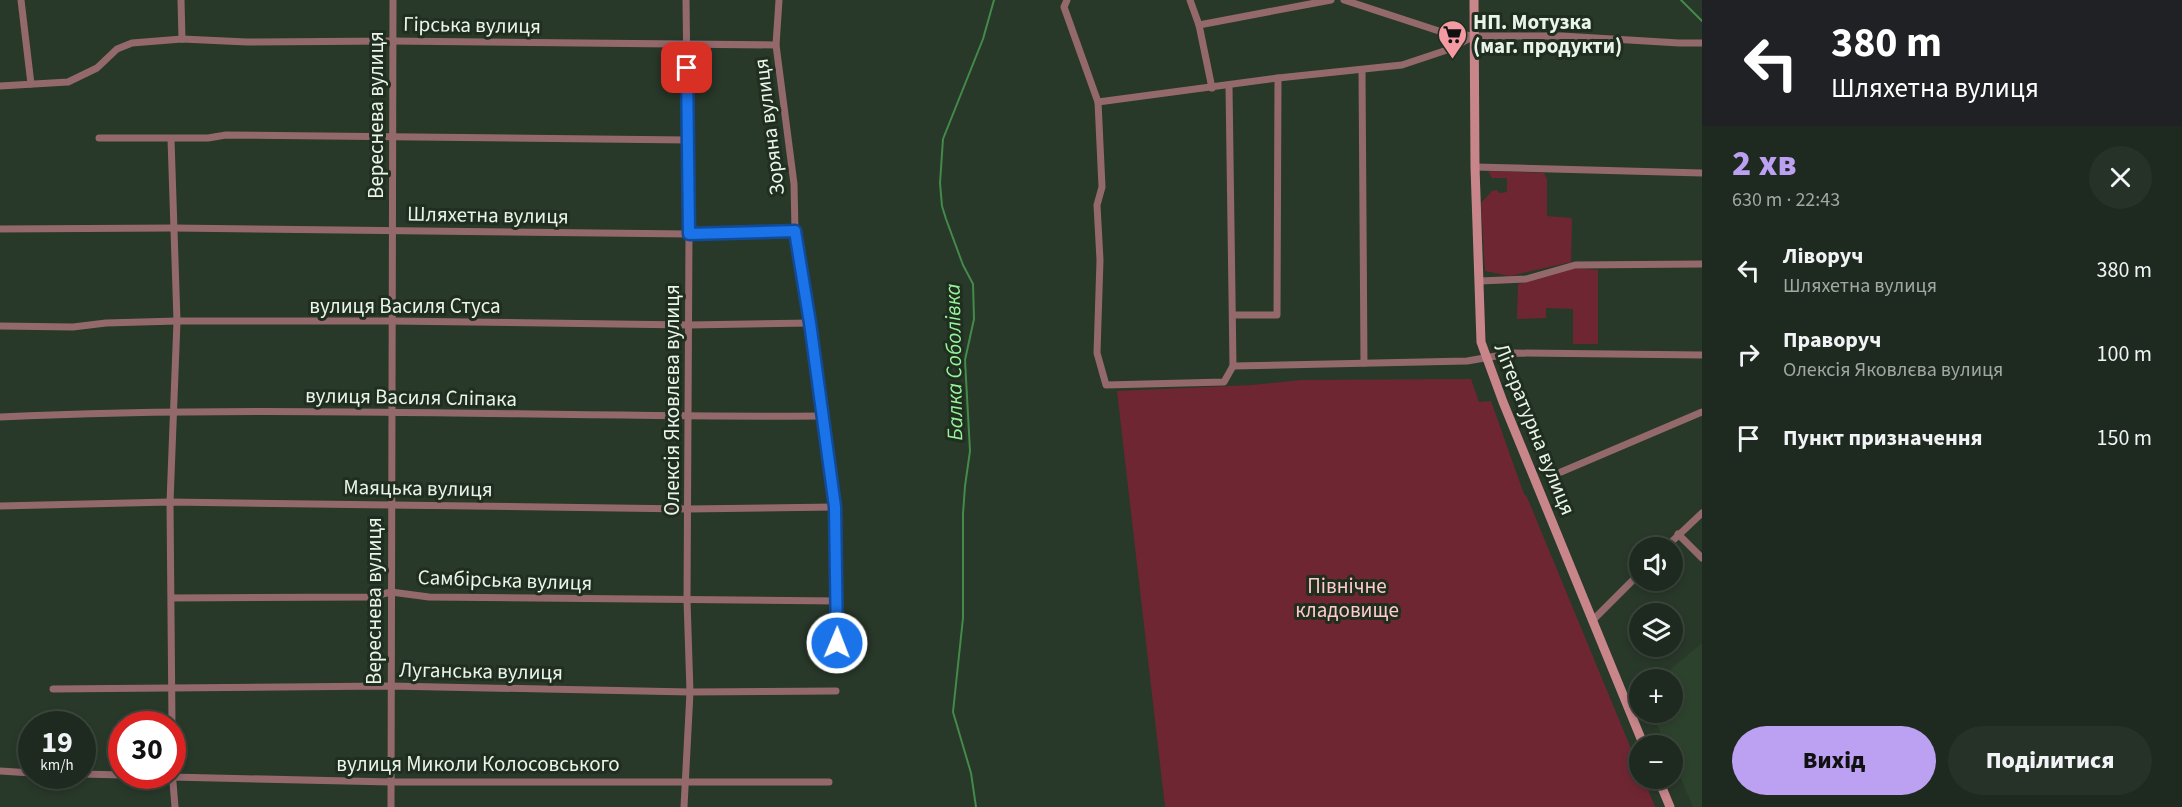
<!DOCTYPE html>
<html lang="uk">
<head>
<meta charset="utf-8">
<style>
	body { margin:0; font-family:"Source Sans 3",sans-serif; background:#263228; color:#f1f3f6; height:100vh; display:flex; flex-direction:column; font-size:22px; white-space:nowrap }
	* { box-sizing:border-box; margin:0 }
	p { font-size:20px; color:#a1a7a4 }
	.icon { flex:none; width:33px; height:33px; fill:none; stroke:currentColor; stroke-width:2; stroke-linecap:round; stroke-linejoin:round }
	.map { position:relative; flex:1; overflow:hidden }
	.side { display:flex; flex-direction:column; background:#1e2a1f; width:480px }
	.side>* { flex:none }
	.top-card { background:#202124; color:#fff; overflow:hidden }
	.controls { position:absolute; left:1629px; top:537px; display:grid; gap:12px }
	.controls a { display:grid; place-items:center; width:54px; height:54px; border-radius:50%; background:#1e2a1f; box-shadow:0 3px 9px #0003,0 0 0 2px #3c463d; font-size:30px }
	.speed { position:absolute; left:18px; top:711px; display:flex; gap:12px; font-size:30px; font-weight:700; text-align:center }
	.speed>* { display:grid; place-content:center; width:78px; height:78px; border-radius:50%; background:#1e2a1f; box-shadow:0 3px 9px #0003,0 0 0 2px #3c463d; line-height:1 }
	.speed small { font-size:15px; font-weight:400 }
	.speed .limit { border:9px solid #d22; background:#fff; color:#111 }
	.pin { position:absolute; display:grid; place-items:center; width:51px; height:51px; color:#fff; margin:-26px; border-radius:12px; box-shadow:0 3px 9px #0006 }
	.me { position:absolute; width:66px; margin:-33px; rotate:1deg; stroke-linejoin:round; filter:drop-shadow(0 0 4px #0008) }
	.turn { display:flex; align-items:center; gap:21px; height:126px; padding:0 30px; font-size:27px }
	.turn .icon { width:78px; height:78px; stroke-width:2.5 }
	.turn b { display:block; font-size:42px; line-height:51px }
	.round { display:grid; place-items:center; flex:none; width:63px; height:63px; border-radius:32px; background:#263228 }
	.summary { display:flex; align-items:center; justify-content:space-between; height:102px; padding:0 30px }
	h1 { font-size:36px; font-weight:800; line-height:45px; color:#bca0f2 }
	.cta { display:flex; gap:12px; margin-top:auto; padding:12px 30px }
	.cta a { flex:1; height:69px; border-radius:36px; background:#bca0f2; color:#111; font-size:24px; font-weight:800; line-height:69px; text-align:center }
	.cta a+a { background:#263228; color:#f1f3f6 }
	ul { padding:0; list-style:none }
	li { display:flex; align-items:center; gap:18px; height:84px; padding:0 30px }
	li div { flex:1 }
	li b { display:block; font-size:22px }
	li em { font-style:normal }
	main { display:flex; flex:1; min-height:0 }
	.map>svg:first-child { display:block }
	.built { fill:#2d422d }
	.green { fill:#6e2732 }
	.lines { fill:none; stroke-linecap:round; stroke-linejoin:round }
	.stream { stroke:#448a49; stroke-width:2 }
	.street { stroke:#93696c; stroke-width:7 }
	.secondary { stroke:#c8868b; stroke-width:9 }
	.route-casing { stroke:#114b97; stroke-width:15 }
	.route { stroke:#1a73e8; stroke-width:10 }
	.labels { text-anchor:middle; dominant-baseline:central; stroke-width:6; stroke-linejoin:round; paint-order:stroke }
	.poi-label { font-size:21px; font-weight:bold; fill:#eaf4ea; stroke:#1f2e1f; text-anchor:start }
	.street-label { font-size:21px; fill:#eaf4ea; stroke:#1f2e1f }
	.park-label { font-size:21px; fill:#ffcacd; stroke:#1f2e1f }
	.water-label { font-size:22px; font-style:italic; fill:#97f49b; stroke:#1f2e1f }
</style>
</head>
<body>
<main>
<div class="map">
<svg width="1702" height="807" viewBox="0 0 1702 807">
	<rect width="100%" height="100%" fill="#283829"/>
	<!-- built -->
	<path class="built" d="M1702 643V807H1693L1673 760 1672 746 1666 745 1652 713 1672 712V680L1659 679Z"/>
	<!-- green -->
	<g class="green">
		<path d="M1488 171 1544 173 1547 179V216L1572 218 1571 262 1510 276 1485 271 1481 203 1492 191 1497 190 1499 193 1507 192V178H1492Z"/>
		<path d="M1574 268 1598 270V344H1573V309L1546 308V318L1517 319 1518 284Z"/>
		<path d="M1471 379 1479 402 1491 401 1524 494 1527 497 1632 751 1639 768 1640 778 1644 779 1655 807H1165L1117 391 1252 385 1301 380Z"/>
	</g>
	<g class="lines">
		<!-- stream -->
		<g class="stream">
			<path d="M1681 0 1702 21"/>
			<path d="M976 807 971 773 953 712 963 618V514L965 486 970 451 965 360 974 319 973 284 963 265 946 219 942 206 940 183 943 139 983 39 994 0"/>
		</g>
		<!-- street -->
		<g class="street">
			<path d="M21 0 31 84"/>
			<path d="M181 0 182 39"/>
			<path d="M779 0 776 45 794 184 795 231 810 323 835 507 837 643"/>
			<path d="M1067 0 1064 7 1098 102 1102 187 1097 205 1100 260 1097 353 1106 385 1224 382 1233 366 1229 86"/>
			<path d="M1190 0 1199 25 1212 88"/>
			<path d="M1344 0 1445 33 1474 36"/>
			<path d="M1199 25 1331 0"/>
			<path d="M1362 70 1364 363"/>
			<path d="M0 86 68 82 97 68 117 49 132 43 182 39 247 42 392 41 776 45"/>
			<path d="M1098 102 1278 78 1402 65 1450 49 1474 36H1562L1679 43H1702"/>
			<path d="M99 138H208L226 135 687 140"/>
			<path d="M171 139 177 321 170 502 172 724"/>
			<path d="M1475 167 1702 173"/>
			<path d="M0 229 173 228 689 234 795 231"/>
			<path d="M1480 281 1526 279 1575 265 1702 264"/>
			<path d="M1233 315H1277L1278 78"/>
			<path d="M0 326 73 327 106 323 177 321H391L688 325 810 323"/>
			<path d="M1233 366 1467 361 1514 353 1702 355"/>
			<path d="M0 417C274 404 548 418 822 416"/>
			<path d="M1561 472 1702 412"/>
			<path d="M0 506 170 502 688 509 835 507"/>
			<path d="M1678 534 1702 558"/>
			<path d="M1665 548 1702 513"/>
			<path d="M172 598 370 597 391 592 429 597 838 601"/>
			<path d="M1593 620 1640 573"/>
			<path d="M53 689 390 686 690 692 836 691"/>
			<path d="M172 770 175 807"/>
			<path d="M0 771 32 773"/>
			<path d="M82 774 122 775"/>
			<path d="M128 776 391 782H829"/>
			<path d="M391 807 393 0"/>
			<path d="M684 807 690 692 687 600 689 234 686 0"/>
		</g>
		<!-- secondary -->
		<g class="secondary">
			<path d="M1474 0 1475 167 1481 342 1503 402 1644 746"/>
			<path d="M1658 778 1670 807"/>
		</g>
	</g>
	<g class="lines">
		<defs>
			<path id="route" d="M687 68 689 234 795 231 810 323 835 507 837 643"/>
		</defs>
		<!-- route casing -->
		<use href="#route" class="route-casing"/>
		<!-- route -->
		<use href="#route" class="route"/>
	</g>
	<!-- icons -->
	<defs>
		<symbol id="supermarket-pin" viewBox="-11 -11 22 30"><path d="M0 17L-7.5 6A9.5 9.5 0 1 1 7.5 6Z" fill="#f49aa2" stroke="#1f2e1f"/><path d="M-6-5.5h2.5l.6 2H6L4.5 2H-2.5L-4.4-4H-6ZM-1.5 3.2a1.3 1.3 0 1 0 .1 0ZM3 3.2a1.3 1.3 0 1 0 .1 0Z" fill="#111"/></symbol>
	</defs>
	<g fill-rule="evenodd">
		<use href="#supermarket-pin" x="1436" y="18" width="33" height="45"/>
	</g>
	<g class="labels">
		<!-- poi labels -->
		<g class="poi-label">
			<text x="1473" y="22">НП. Мотузка<tspan x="1473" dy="24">(маг. продукти)</tspan></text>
		</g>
		<!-- street labels -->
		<g class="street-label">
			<text transform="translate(472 25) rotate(1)">Гірська вулиця</text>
			<text transform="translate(376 115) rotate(-90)">Вереснева вулиця</text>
			<text transform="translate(769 127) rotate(-97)">Зоряна вулиця</text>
			<text transform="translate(488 215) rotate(1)">Шляхетна вулиця</text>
			<text x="405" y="306">вулиця Василя Стуса</text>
			<text transform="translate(411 397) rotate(1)">вулиця Василя Сліпака</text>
			<text transform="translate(672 400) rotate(-90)">Олексія Яковлєва вулиця</text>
			<text transform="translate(1535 429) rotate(68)">Літературна вулиця</text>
			<text transform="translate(418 488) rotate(1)">Маяцька вулиця</text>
			<text transform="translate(505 580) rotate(2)">Самбірська вулиця</text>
			<text transform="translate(374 601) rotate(-90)">Вереснева вулиця</text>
			<text transform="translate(481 671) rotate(1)">Луганська вулиця</text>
			<text x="478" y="764">вулиця Миколи Колосовського</text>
		</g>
		<!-- park labels -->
		<g class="park-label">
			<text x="1347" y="586">Північне<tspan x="1347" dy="24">кладовище</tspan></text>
		</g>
		<!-- water labels -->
		<g class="water-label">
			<text transform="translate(954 362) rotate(-91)">Балка Соболівка</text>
		</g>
	</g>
</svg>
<div class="controls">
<a><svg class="icon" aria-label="sound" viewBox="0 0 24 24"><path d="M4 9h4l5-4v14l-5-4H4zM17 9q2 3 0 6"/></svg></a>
<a><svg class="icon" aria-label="layers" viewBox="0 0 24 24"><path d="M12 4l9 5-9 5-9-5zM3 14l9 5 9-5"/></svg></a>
<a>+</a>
<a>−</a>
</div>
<div class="speed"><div>19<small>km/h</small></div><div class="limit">30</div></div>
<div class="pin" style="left:687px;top:68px;background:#d93025"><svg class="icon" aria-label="arrive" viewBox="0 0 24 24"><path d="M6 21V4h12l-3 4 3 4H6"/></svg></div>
<svg class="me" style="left:837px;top:643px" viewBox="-20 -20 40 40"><circle r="17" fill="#1a73e8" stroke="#fff" stroke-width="3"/><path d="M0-11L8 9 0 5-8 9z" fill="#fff"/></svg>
</div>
<section class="side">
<div class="top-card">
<div class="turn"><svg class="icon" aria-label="left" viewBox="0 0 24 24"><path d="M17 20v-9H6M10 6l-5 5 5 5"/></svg><div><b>380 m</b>Шляхетна вулиця</div></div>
</div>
<div class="summary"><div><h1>2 хв</h1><p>630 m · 22:43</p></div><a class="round"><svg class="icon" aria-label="close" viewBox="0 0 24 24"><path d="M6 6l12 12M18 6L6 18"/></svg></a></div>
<ul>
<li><svg class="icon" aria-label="left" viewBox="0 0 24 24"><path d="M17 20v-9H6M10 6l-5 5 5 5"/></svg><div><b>Ліворуч</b><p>Шляхетна вулиця</p></div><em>380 m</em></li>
<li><svg class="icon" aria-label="right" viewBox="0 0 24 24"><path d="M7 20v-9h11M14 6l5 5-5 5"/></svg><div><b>Праворуч</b><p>Олексія Яковлєва вулиця</p></div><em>100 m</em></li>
<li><svg class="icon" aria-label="arrive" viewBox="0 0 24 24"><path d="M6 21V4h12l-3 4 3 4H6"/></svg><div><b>Пункт призначення</b></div><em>150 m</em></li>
</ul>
<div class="cta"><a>Вихід</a><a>Поділитися</a></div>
</section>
</main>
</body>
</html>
